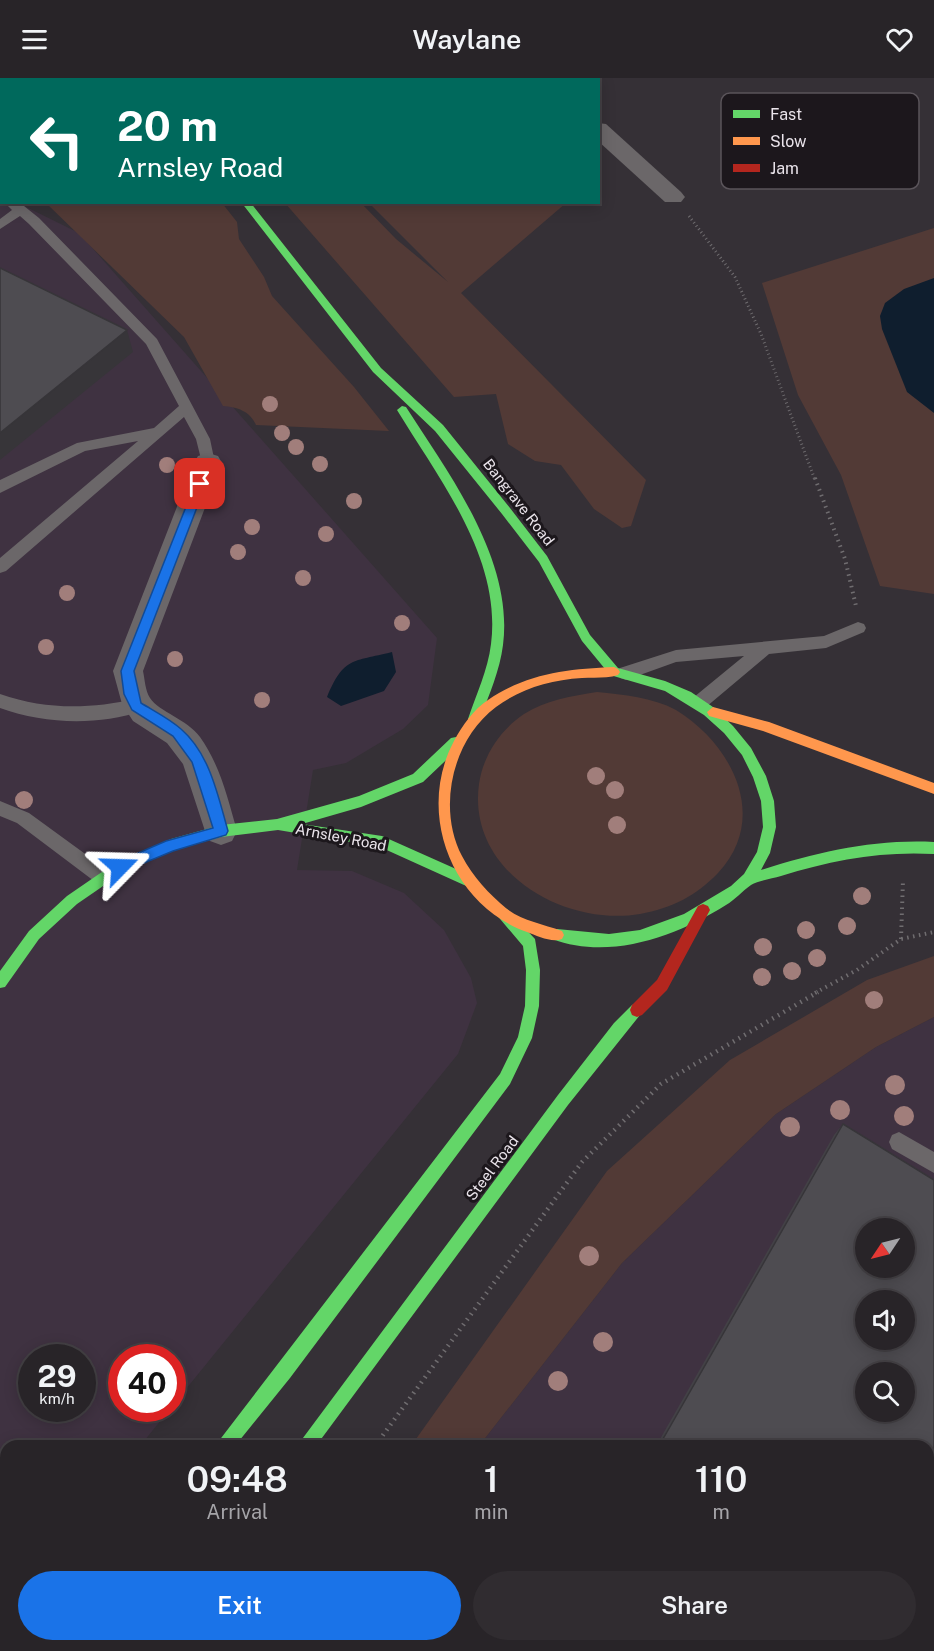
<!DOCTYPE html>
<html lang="en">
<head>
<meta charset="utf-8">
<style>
	body { margin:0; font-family:"Public Sans",sans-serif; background:#302c30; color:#f1f3f6; height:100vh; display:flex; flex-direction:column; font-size:22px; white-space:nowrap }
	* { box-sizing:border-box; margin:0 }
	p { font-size:20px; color:#a5a4a8 }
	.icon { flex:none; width:33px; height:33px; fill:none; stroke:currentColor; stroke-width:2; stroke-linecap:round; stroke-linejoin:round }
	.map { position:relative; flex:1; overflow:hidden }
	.sheet { position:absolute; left:0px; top:1362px; width:934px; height:212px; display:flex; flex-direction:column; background:#282428; border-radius:18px 18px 0 0; box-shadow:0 3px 15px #0003,0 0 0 2px #444145 }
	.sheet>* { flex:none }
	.guide { position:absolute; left:0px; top:0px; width:600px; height:126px; box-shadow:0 3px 15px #0003,0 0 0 2px #444145; background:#00695c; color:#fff; overflow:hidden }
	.needle { width:39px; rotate:235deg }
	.buttons { position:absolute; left:855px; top:1140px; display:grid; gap:12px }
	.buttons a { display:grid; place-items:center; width:60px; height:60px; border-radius:50%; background:#282428; box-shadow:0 3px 15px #0003,0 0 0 2px #444145; font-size:30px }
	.speed { position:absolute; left:18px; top:1266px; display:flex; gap:12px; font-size:30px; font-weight:700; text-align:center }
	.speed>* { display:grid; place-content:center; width:78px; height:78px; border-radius:50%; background:#282428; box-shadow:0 3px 15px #0003,0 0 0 2px #444145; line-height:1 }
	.speed small { font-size:15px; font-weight:400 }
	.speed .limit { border:9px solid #d22; background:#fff; color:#111 }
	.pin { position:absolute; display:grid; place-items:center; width:51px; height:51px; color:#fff; margin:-26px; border-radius:12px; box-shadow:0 3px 9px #0006 }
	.me { position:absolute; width:66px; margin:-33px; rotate:68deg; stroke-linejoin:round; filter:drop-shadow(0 0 4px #0008) }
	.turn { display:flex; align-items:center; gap:21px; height:126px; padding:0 18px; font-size:27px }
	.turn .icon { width:78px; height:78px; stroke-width:2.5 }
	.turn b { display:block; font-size:42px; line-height:51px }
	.eta { display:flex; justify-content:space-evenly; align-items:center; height:102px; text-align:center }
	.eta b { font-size:36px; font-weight:600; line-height:42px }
	.action { display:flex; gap:12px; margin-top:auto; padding:12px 18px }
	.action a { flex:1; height:69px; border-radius:36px; background:#1a73e8; color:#fff; font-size:24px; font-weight:600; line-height:69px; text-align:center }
	.action a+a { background:#302c30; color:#f1f3f6 }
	header { display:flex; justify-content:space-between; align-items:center; height:78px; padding:0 18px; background:#282428; font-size:27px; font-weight:600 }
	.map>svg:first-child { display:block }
	.built { fill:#3f3241; fill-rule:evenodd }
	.green { fill:#523a36 }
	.water { fill:#0f1e2e }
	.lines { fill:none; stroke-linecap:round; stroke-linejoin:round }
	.path-far2 { stroke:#706d70; stroke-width:3; stroke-dasharray:1 3; stroke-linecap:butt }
	.path-far1 { stroke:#706d70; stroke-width:4; stroke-dasharray:1.5 4.5; stroke-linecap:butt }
	.path { stroke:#706d70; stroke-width:4.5; stroke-dasharray:1.5 5; stroke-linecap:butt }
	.lane { fill:#6b6769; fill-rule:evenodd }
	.street { fill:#6b6769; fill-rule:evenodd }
	.fast { fill:#63d668; fill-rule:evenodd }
	.slow { fill:#ff974d; fill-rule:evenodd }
	.jam { fill:#b3261e; fill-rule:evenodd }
	.tree { fill:#a17e7b }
	.wall { fill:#434146 }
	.shaded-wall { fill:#373539 }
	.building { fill:#4e4c51; stroke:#373539; stroke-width:1.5; fill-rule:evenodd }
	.route { fill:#1a73e8; stroke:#114b97; stroke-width:1.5 }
	.labels { text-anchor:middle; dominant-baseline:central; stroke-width:6; stroke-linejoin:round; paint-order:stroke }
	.street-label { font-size:15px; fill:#eae4eb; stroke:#1c171c }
	.key { fill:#1c171c; stroke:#5a545a; stroke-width:1.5 }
	.key-label { font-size:16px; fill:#eae4eb }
</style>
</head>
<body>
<header><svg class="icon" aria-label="menu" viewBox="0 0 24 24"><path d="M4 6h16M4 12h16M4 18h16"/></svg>Waylane<svg class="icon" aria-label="heart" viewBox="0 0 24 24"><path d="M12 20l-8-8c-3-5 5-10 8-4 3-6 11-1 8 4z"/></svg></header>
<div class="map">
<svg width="934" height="1573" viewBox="0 0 934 1573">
	<rect width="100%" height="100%" fill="#353036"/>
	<!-- built -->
	<g class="built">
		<path d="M0 115 2 124 18 125 79 155 437 560 428 627 403 651 346 685 313 692 297 792 352 793 404 815 444 852 471 900 477 925 458 976 173 1327 172 1280H122V1330L170 1331 140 1368H6V1532L0 1540ZM32 1280H82V1330H32Z"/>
		<path d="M934 939V1573H320L324 1568H928V1368H479L622 1185 776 1036 876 969ZM866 1150H904V1190H866ZM866 1222H904V1262H866ZM866 1294H904V1334H866Z"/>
	</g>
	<!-- green -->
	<g class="green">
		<path d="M177 0H521L523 1 179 2Z"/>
		<path d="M46 125H222L237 144 239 161 264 199 272 218 354 309 389 353 256 347C250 333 237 329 223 328L184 259Z"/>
		<path d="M285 125H361L396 161 448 204 369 125H566L461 215 646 402 631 448 622 450 594 431 561 387 535 383 508 366 496 316 454 319Z"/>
		<path d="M934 150V516L880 508 841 397 798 317 762 205Z"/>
		<path d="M597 614C624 617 652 619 676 632 732 666 770 740 718 795 696 818 672 830 640 836 563 849 467 793 479 706 483 678 500 652 524 636 546 622 572 618 597 614Z"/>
		<path d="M934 878V939L876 969 776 1036 622 1185 479 1368H411L607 1093 730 982 867 902Z"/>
	</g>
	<!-- water -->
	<g class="water">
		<path d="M934 200V335L907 314 882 251 880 238 885 225 904 211Z"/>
		<path d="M392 574 396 594 384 613 341 628 327 619C344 579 352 584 392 574Z"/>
	</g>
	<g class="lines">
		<!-- path-far2 -->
		<path class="path-far2" d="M689 138 735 199 761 256 815 402"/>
		<!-- path-far1 -->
		<g class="path-far1">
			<path d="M815 400 845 481 856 528"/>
			<path d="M901 861 903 802"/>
			<path d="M815 915 857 892 901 861 934 854"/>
		</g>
		<!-- path -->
		<g class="path">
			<path d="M375 1368 582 1084 661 1006 818 914"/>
			<path d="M226 1573 230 1568"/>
		</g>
		<!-- lane -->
		<g class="lane">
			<path d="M4 124H19L39 140 157 261 210 361 215 385 208 390 203 389 196 361 184 339 6 493 0 495V480L138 363 85 373 0 415V402L77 365 154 350 179 328 146 266 29 146 20 138 0 151V141L12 132Z"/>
			<path d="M858 544 864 546 866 550 864 554 826 570 769 576 706 629H694L692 624 694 619 744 578 676 584 626 602 620 600 618 595 620 590 676 572 824 558Z"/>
			<path d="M0 616C46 632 89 631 136 621L142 623 144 628 142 633C97 648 44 646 0 630Z"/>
			<path d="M0 723 29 735 110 794 113 800 110 806 104 808 98 806 17 745 0 738Z"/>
			<path d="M899 1054 934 1074V1095L892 1071 889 1064 892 1057Z"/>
		</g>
		<!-- street -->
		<g class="street">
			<path d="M532 0H554L555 2H533Z"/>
			<path d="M598 45 606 46 681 114 685 119 681 124H665L598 63Z"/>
			<path d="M208 375 218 378 222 385 143 593C145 602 145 612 150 620 159 634 187 641 200 659 220 687 228 721 237 753L232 763 221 767 210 763 205 753 183 686 167 665 133 643 122 626 113 593 194 385 198 378Z"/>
		</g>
		<!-- fast -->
		<g class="fast">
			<path d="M141 0H149L150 2H141Z"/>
			<path d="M241 124H250L381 290 443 347 510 430 547 478 590 557 618 590 665 603 691 614 713 629 733 648 751 670 766 698 774 723 776 749 770 775 761 792C818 774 873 761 934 764V776C881 773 832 782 781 798 772 801 759 802 751 807 742 813 735 822 726 827 677 858 610 883 552 861L550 857 552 853 557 851 609 856 640 852 684 836 731 808 744 796 757 774 763 749 761 723 753 699 742 677 724 655 704 637 665 613 610 597 582 563 539 484 502 436 435 353 373 294Z"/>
			<path d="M402 328 406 329C449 396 514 482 503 567 500 592 489 617 480 641L474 646 468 641C476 617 488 592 491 566 502 480 439 401 397 332Z"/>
			<path d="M456 659 461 660 462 664 461 668 423 704 361 729 302 746 382 758 474 799 476 803 474 807 469 809 464 807 380 769 278 752 221 759 173 772 125 793 77 826 39 861 5 909 0 910V893L29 853 67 818 115 785 171 761 221 747 277 741 359 718 413 696 451 660Z"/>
			<path d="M502 829 507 831 535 861 540 892 539 928 532 960 510 1006 290 1300 235 1368H215L500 996 518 959 525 928 526 892 523 868 495 835 497 831Z"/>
			<path d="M637 925 642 927 644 932 568 1027 316 1368H297L558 1017 614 945 632 927Z"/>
			<path d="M51 1568H71L69 1573H49Z"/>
			<path d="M147 1568H167L165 1573H145Z"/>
		</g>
		<!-- slow -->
		<g class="slow">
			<path d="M614 589 618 591 620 594 618 597C607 601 594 599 582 600 550 602 522 610 496 629 452 662 437 730 462 778 473 799 489 816 507 831 523 843 543 846 562 853L564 857 562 861C552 865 537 858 527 854 451 827 416 734 454 663 462 648 474 631 488 622 528 595 568 591 614 589Z"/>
			<path d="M713 629 769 644 934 705V716L763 653 709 638 707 634Z"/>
		</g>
		<!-- jam -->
		<path class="jam" d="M703 826 708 828 710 832 667 912 642 937 637 939 632 937 630 932 632 927 657 902 698 828Z"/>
	</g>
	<!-- trees -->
	<g class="tree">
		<circle cx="270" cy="326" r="8"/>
		<circle cx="282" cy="355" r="8"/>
		<circle cx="296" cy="369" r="8"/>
		<circle cx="320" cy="386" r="8"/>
		<circle cx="167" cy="387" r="8"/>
		<circle cx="354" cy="423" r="8"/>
		<circle cx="252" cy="449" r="8"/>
		<circle cx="326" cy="456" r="8"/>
		<circle cx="238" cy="474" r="8"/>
		<circle cx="303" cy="500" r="8"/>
		<circle cx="67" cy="515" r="8"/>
		<circle cx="402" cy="545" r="8"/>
		<circle cx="46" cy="569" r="8"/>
		<circle cx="175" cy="581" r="8"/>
		<circle cx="262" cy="622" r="8"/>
		<circle cx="596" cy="698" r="9"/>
		<circle cx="615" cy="712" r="9"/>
		<circle cx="24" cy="722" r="9"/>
		<circle cx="617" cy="747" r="9"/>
		<circle cx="862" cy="818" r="9"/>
		<circle cx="847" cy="848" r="9"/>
		<circle cx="806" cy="852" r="9"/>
		<circle cx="763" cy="869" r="9"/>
		<circle cx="817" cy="880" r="9"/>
		<circle cx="792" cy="893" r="9"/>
		<circle cx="762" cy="899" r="9"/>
		<circle cx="874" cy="922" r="9"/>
		<circle cx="895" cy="1007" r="10"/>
		<circle cx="840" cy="1032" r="10"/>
		<circle cx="904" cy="1038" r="10"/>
		<circle cx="790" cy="1049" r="10"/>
		<circle cx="589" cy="1178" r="10"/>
		<circle cx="603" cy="1264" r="10"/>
		<circle cx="558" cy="1303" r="10"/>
	</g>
	<!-- wall -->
	<g class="wall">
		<path d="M843 1046 928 1368H656L834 1057Z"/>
		<path d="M711 1568H918L916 1573H718Z"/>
	</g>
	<!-- shaded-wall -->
	<path class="shaded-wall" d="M127 252 133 274 0 382V355Z"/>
	<!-- building -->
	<g class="building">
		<path d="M0 190 127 252 0 355Z"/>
		<path d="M843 1046 934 1102V1532L928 1544V1368H659ZM866 1150H904V1190H866ZM866 1222H904V1262H866ZM866 1294H904V1334H866Z"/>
		<path d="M717 1568H918L916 1573H724Z"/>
	</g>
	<!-- route -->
	<path class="route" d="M200 402 206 406 134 593 141 625C154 633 170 641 181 651 210 676 218 718 228 753L226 757 173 773 120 795 113 789 115 785 166 763 213 750 192 684 173 658 132 632 124 616 121 593 195 406Z"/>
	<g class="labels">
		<!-- street labels -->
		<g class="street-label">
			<text transform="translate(519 424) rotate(52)">Bangrave Road</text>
			<text transform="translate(341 759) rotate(11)">Arnsley Road</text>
			<text transform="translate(492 1090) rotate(-53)">Steel Road</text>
		</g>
	</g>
	<!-- legend -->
	<rect x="721" y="15" width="198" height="96" rx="9" class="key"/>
	<rect x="733" y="32" width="27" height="8" fill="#63d668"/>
	<rect x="733" y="59" width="27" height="8" fill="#ff974d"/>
	<rect x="733" y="86" width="27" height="8" fill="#b3261e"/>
	<g class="key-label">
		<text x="770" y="42">Fast</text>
		<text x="770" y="69">Slow</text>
		<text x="770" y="96">Jam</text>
	</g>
</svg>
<div class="buttons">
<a><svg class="needle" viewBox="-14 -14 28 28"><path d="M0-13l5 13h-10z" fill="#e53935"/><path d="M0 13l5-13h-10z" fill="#a5a4a8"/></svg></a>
<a><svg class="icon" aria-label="sound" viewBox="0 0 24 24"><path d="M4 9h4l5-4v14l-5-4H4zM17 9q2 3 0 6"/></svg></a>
<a><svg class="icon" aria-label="search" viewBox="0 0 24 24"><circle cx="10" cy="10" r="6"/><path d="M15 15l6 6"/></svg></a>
</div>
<div class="speed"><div>29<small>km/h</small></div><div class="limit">40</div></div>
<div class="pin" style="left:200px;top:406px;background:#d93025"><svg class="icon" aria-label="arrive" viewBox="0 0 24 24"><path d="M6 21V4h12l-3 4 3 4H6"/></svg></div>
<svg class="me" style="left:120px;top:789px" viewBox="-20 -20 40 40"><path d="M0-17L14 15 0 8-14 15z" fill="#1a73e8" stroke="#fff" stroke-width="4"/></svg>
<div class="guide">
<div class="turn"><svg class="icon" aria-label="left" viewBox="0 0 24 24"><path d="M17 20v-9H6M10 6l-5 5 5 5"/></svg><div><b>20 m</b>Arnsley Road</div></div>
</div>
<section class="sheet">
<div class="eta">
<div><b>09:48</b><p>Arrival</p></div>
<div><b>1</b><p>min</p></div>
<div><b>110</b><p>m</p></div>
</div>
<div class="action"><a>Exit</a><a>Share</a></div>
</section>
</div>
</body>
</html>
